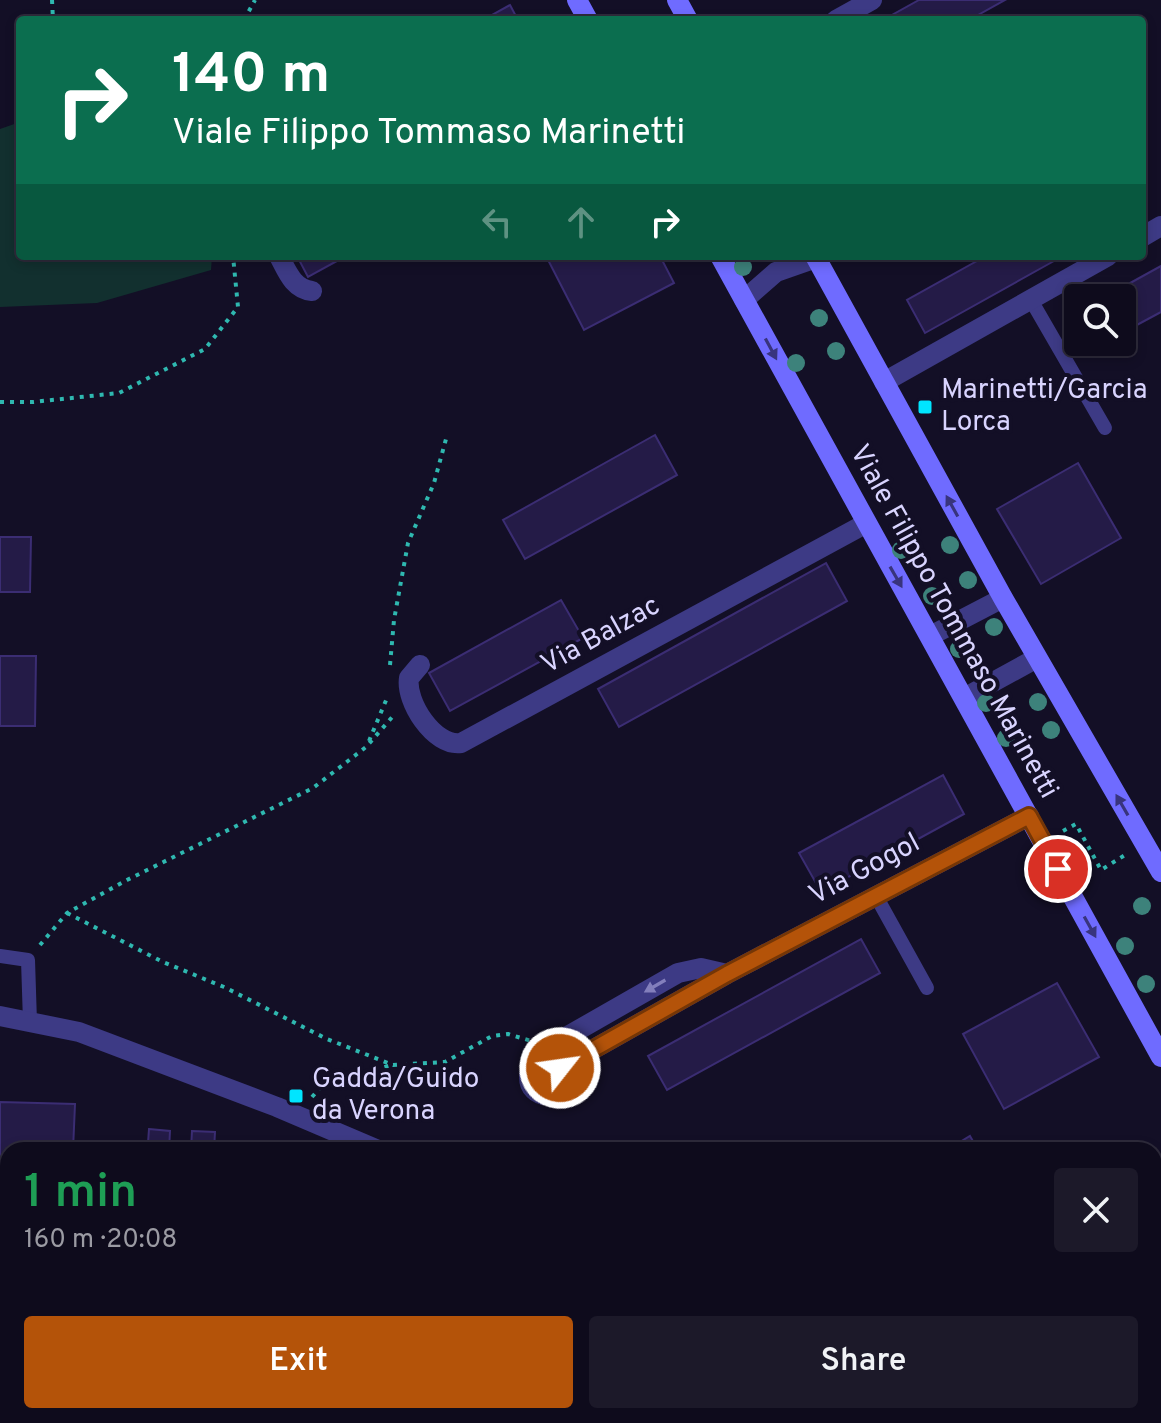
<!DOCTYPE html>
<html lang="en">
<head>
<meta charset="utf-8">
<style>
	body { margin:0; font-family:Overpass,sans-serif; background:#1c1929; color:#f1f3f6; height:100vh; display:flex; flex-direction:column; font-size:30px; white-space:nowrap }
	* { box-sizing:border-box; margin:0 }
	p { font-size:26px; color:#9b9ba3 }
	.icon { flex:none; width:44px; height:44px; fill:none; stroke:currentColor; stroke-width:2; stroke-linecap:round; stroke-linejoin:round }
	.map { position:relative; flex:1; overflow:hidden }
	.sheet { position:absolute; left:0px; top:1142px; width:1162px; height:282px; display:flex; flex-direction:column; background:#0e0b1c; border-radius:24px 24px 0 0; box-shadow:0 4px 12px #0003,0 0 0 2px #2e2b3b }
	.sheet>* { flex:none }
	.guide { position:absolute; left:16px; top:16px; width:1130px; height:244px; border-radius:8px; box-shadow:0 4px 12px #0003,0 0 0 2px #2e2b3b; background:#0b6e4f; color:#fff; overflow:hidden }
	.fabs { position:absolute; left:1064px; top:284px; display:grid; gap:16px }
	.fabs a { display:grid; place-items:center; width:72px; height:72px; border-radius:8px; background:#0e0b1c; box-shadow:0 4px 12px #0003,0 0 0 2px #2e2b3b; font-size:40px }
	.pin { position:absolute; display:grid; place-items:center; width:68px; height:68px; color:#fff; margin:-34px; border:4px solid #fff; border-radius:50%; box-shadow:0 2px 8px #0007 }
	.me { position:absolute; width:88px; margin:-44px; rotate:60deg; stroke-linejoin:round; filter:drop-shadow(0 0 6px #0008) }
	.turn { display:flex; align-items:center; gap:28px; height:168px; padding:0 24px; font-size:36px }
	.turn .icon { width:104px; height:104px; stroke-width:2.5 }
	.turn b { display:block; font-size:56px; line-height:68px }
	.lanes { display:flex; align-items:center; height:76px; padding:0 24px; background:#0003; justify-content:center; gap:40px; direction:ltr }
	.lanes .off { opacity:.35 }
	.round { display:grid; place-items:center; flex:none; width:84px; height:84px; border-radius:8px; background:#1c1929 }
	.summary { display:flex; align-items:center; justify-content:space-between; height:136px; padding:0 24px }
	h1 { font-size:48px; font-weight:600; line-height:60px; color:#1e9e55 }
	.button { display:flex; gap:16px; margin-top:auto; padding:16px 24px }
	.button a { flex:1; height:92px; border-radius:8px; background:#b45309; color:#fff; font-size:32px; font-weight:600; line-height:92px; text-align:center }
	.button a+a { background:#1c1929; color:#f1f3f6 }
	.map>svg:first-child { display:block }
	.green { fill:#12302f }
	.building { fill:#241b47; stroke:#3b2d73; stroke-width:2 }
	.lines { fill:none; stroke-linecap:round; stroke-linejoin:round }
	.path { stroke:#2fb8b0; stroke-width:4; stroke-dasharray:4 6; stroke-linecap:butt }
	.lane { stroke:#3d3a85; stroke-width:14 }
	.street { stroke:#3d3a85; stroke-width:20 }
	.secondary { stroke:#6f6bff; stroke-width:20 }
	.tree { fill:#3d827b }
	.oneway { fill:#38347d }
	.oneway2 { fill:#837fbc }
	.route-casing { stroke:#753606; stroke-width:20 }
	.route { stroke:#b45309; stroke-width:14 }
	.poi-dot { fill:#00e5ff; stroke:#130f26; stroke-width:3 }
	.labels { text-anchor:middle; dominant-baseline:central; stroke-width:8; stroke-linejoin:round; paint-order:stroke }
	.poi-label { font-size:28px; fill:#d9d4ff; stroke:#130f26; text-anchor:start }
	.street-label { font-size:28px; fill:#d9d4ff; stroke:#130f26 }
</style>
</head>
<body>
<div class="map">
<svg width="1161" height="1423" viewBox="0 0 1161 1423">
	<rect width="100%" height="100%" fill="#130f26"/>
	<!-- green -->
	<path class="green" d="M20 122V256H212L211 270 97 303 0 307V129Z"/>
	<!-- building -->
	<g class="building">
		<path d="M919 0H1005L969 20H883Z"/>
		<path d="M510 5 518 20H483Z"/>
		<path d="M297 256H346L308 277Z"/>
		<path d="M546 256H660L674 283 584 330Z"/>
		<path d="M986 256H1051L1054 261 925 333 907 300Z"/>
		<path d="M1161 266V312L1122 333V298H1103Z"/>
		<path d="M655 435 677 475 525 559 503 520Z"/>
		<path d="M1078 463 1121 538 1041 584 997 509Z"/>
		<path d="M0 537H31L30 592H0Z"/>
		<path d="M826 563 847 601 619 727 598 689Z"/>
		<path d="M561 600 583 638 450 711 429 673Z"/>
		<path d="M0 656H36L35 726H0Z"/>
		<path d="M943 775 964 814 821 892 799 853Z"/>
		<path d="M861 939 880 973 667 1090 648 1056Z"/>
		<path d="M1057 983 1099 1057 1004 1109 963 1034Z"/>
		<path d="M0 1102 75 1104 73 1150H8V1204H0Z"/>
		<path d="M149 1129 170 1131 169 1150H129L130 1142 148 1143Z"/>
		<path d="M192 1131 215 1132 214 1150H191Z"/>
		<path d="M970 1136 978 1150H947Z"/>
	</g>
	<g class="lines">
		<!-- path -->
		<g class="path">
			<path d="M52 0 53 20"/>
			<path d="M244 20 255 0"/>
			<path d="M0 402H33L119 393 205 349 238 307 233 256"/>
			<path d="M390 665 394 620 408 543 434 483 446 439"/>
			<path d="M369 741 387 698"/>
			<path d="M1063 831 1076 824 1101 870 1125 855"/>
			<path d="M67 913 163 962 224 987 327 1039 393 1065 445 1062 492 1036 508 1034 538 1043"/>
			<path d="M40 945 67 913 127 880 313 788 366 747 394 715"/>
			<path d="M312 1097 321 1087 391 1065"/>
		</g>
		<!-- lane -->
		<g class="lane">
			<path d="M1031 300 1105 428"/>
			<path d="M876 896 927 988"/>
			<path d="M0 956 28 960 30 1022"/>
		</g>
		<!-- street -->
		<g class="street">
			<path d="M836 20 872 0"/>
			<path d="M1142 237 1161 226"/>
			<path d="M279 256C287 271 293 289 312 291"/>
			<path d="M744 300 776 272 816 258"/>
			<path d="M884 382 1108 256"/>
			<path d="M930 636 1003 598"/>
			<path d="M420 665 409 678C405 701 434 747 461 743L865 524"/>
			<path d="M964 698 1037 658"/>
			<path d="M727 974 701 968 678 973 566 1037C555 1047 554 1055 560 1068L727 974 1029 816"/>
			<path d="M0 1016 79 1032 277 1107 378 1150"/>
			<circle cx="546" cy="1078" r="17"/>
			<path d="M1154 1196 1161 1186"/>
			<path d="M1154 1211 1161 1209"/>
			<path d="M709 1423V1416"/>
			<path d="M815 1423 819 1416"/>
		</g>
		<!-- secondary -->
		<g class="secondary">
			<path d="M577 0 588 20"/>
			<path d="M677 0 688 20"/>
			<path d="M720 256 1161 1057"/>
			<path d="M815 256 1003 598 1161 872"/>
		</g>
	</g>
	<!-- trees -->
	<g class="tree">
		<circle cx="743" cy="267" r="9"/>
		<circle cx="819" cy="318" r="9"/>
		<circle cx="836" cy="351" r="9"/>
		<circle cx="796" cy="363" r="9"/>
		<circle cx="950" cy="545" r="9"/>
		<circle cx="901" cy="550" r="9"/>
		<circle cx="968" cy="580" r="9"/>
		<circle cx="932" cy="596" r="9"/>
		<circle cx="994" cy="627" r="9"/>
		<circle cx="959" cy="649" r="9"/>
		<circle cx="1038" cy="702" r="9"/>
		<circle cx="986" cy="703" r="9"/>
		<circle cx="1051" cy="730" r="9"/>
		<circle cx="1006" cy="738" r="9"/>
		<circle cx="1142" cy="906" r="9"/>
		<circle cx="1125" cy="946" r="9"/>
		<circle cx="1146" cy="984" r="9"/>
	</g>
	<!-- one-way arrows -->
	<defs><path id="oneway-solid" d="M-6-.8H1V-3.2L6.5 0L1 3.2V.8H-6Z" transform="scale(2)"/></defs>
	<g class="oneway">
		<use href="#oneway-solid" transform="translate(771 349) rotate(62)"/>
		<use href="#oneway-solid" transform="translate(952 506) rotate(-119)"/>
		<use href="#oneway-solid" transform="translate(896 577) rotate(60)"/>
		<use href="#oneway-solid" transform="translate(1122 805) rotate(-120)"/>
		<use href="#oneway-solid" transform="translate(1090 927) rotate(61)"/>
	</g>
	<use class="oneway2" href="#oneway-solid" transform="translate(655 986) rotate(150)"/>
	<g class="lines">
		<defs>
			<path id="route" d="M560 1068 727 974 1029 816 1058 869"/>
		</defs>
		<!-- route casing -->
		<use href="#route" class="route-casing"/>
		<!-- route -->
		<use href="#route" class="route"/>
	</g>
	<!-- markers -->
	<g class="poi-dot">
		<rect x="917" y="399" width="16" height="16" rx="4"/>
		<rect x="288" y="1088" width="16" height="16" rx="4"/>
	</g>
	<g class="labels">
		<!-- poi labels -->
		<g class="poi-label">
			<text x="941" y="391">Marinetti/Garcia<tspan x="941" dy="32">Lorca</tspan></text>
			<text x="312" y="1080">Gadda/Guido<tspan x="312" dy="32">da Verona</tspan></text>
		</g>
		<!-- street labels -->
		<g class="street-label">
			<text transform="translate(953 622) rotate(61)">Viale Filippo Tommaso Marinetti</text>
			<text transform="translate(601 636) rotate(-29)">Via Balzac</text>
			<text transform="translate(865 870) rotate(-28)">Via Gogol</text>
		</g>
	</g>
</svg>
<div class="fabs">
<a><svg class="icon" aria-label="search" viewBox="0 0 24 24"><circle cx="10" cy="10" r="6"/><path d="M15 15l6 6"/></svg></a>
</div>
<div class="pin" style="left:1058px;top:869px;background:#d93025"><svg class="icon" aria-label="arrive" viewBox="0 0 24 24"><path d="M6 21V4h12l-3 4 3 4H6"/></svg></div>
<svg class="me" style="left:560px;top:1068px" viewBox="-20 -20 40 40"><circle r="17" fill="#b45309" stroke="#fff" stroke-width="3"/><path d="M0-11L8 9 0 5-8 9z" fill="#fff"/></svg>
<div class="guide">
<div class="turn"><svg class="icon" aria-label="right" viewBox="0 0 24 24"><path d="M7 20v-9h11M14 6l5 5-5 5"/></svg><div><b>140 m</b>Viale Filippo Tommaso Marinetti</div></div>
<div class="lanes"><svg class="icon off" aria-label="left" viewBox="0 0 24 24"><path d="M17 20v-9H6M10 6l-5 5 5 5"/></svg><svg class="icon off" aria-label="ahead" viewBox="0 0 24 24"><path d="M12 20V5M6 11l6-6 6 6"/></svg><svg class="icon" aria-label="right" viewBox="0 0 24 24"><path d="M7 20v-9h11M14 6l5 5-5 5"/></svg></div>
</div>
<section class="sheet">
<div class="summary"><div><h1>1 min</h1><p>160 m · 20:08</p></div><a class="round"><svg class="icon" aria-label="close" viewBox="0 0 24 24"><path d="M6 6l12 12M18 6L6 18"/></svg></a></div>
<div class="button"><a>Exit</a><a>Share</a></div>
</section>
</div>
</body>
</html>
